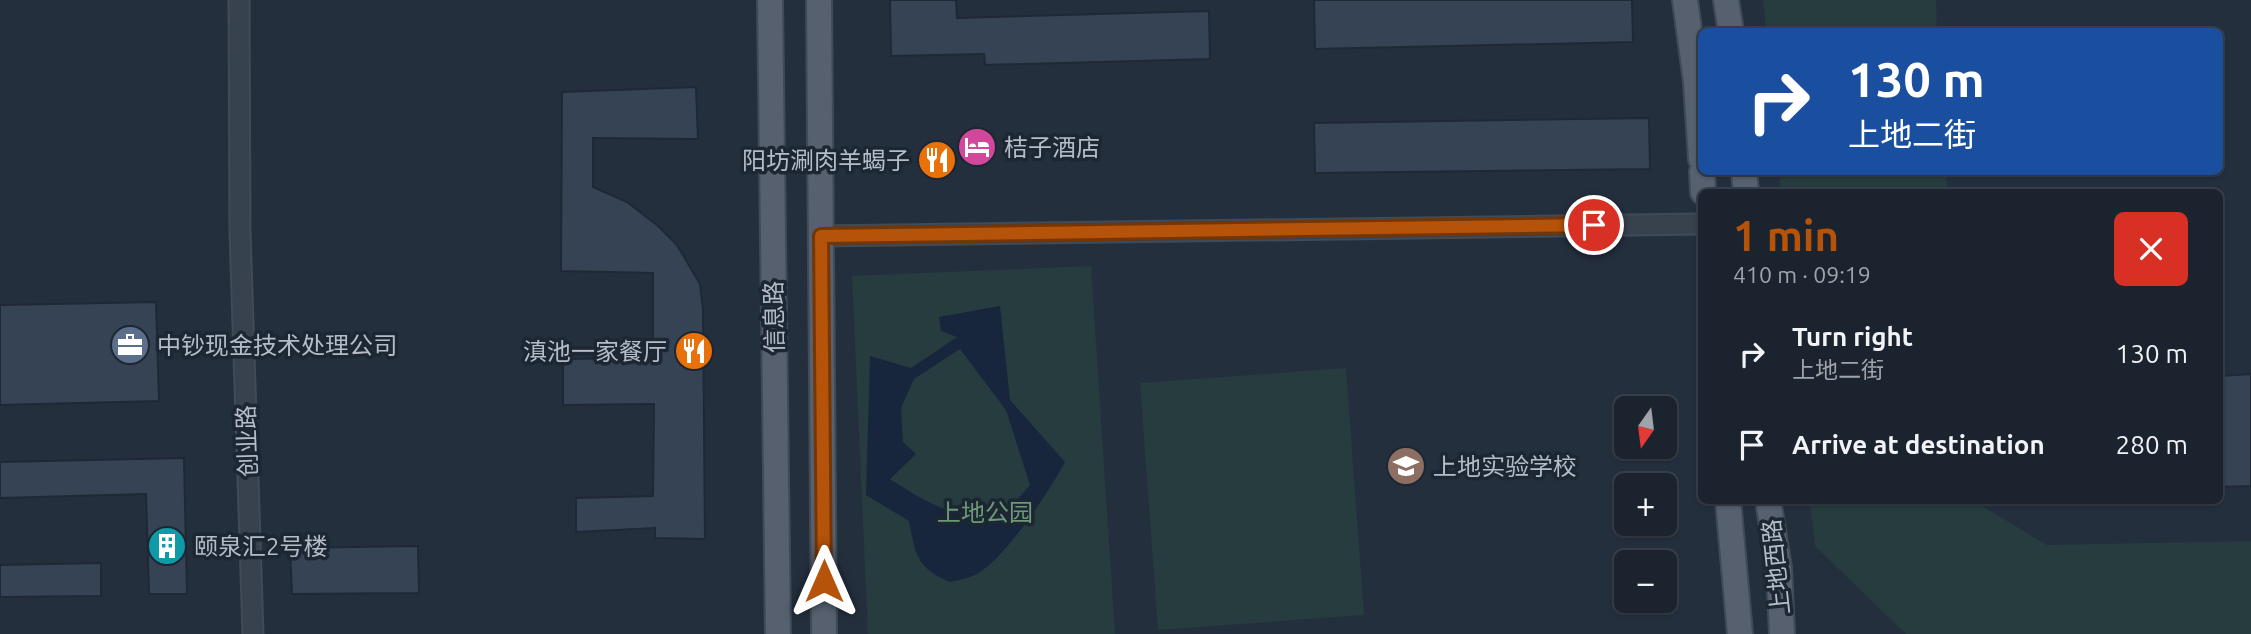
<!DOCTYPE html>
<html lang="en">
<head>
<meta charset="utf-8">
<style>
	body { margin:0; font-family:Ubuntu,"Noto Sans SC",sans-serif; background:#282f3a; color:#f1f3f6; height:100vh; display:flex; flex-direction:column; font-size:26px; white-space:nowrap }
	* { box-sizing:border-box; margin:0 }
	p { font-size:23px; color:#a0a4aa }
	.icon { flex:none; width:38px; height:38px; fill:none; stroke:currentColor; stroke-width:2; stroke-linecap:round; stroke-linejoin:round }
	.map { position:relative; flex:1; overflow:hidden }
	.sheet { position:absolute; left:1698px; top:189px; width:525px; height:315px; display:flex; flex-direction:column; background:#1b232e; border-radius:10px; box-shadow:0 2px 5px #0004,0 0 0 2px #39404a }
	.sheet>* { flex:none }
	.top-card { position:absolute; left:1698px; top:28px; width:525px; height:147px; border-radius:10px; box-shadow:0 2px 5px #0004,0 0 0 2px #39404a; background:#1a4fa0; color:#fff; overflow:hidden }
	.needle { width:46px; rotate:194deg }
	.tools { position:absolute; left:1614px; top:396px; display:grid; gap:14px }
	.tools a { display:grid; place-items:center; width:63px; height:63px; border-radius:10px; background:#1b232e; box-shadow:0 2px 5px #0004,0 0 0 2px #39404a; font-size:35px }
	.pin { position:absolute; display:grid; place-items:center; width:60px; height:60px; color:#fff; margin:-30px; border:4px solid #fff; border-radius:50%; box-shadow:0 2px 7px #0007 }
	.me { position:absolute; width:77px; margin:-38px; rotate:0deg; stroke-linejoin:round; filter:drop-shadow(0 0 5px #0008) }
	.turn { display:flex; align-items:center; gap:24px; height:147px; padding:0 35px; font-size:32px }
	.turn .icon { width:91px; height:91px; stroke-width:2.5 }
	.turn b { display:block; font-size:49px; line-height:60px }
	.round { display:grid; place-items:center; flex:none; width:74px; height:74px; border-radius:10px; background:#282f3a }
	.summary { display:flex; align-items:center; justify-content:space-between; height:119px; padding:0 35px }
	h1 { font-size:42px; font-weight:700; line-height:52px; color:#b45309 }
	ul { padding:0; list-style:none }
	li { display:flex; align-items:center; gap:21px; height:91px; padding:0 35px }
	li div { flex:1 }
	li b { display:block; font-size:26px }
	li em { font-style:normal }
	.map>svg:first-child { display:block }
	.green { fill:#263c3f }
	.water { fill:#17263c; fill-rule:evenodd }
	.building { fill:#364354; stroke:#1f2835; stroke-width:2 }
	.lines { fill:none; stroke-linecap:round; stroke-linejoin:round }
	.minor-casing { stroke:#414a57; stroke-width:23 }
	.major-casing { stroke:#414a57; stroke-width:28 }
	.minor { stroke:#38414e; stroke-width:19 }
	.major { stroke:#56606e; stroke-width:24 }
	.route-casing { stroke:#753606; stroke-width:18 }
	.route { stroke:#b45309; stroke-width:12 }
	.labels { text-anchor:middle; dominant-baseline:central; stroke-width:7; stroke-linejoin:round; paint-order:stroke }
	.poi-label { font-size:24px; fill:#b4bcc9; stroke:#1d2633; text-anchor:start }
	.street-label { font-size:24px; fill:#b4bcc9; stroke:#1d2633 }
	.park-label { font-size:24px; fill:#6b9a76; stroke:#1d2633 }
</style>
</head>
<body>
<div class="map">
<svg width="2251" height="634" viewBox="0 0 2251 634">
	<rect width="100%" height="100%" fill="#242f3e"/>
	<!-- green -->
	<g class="green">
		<path d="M1763 0H1936L1937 31H1766Z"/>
		<path d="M1779 172H1946L1947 192H1781Z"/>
		<path d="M1091 266 1115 634H868L852 276Z"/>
		<path d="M1346 368 1364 615 1158 630 1140 383Z"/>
		<path d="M1810 501H1974L2047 545 2251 541V634H1906L1815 546Z"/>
	</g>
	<!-- water -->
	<path class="water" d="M1000 306 1010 400 1065 462C1048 493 1007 556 977 574 969 578 959 580 950 582 916 567 916 556 909 521L866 495 870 356 911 368 957 337 941 331 939 317ZM960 349 1006 410 1030 485 1002 517C959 522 925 502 890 479L916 454 903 442 901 408 914 379Z"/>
	<!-- building -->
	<g class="building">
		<path d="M890 0H956L957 18 1209 11 1210 59 985 65 984 54 891 56Z"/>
		<path d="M1314 0H1632L1633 42 1315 49Z"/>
		<path d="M696 87 698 139 593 138V187L627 202 658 226 677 245 700 284 703 310 705 539 655 538V528L576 532V498L653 496 654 404 563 405V359L653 358V273L561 271 562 92Z"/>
		<path d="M1649 118 1650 169 1315 173 1314 123Z"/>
		<path d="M156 302 159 401 0 405V305Z"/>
		<path d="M2251 374V486L2219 487V376Z"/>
		<path d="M184 458 187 594H149L146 494 0 498V462Z"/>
		<path d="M418 546 419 593 292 594 290 548Z"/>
		<path d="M101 563V596L0 597V565Z"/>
	</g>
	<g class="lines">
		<defs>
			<g id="minor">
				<path d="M239 0 240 231 253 634"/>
				<path d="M821 236 1701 224"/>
			</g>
			<g id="major">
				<path d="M770 0 778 634"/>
				<path d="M819 0 824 634"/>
				<path d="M1685 0 1696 81 1701 159"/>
				<path d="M1726 0 1731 32"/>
				<path d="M1702 172 1703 192"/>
				<path d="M1744 172 1746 192"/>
				<path d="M1728 500 1740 634"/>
				<path d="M1768 500 1779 568 1782 634"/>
			</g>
		</defs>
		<!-- minor casing -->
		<use href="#minor" class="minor-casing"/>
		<!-- major casing -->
		<use href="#major" class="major-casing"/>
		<!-- minor -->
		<use href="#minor" class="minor"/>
		<!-- major -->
		<use href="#major" class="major"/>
	</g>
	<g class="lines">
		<defs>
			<path id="route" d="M824 581 821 236 1594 225"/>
		</defs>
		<!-- route casing -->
		<use href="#route" class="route-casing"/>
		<!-- route -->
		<use href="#route" class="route"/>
	</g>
	<!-- icons -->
	<defs>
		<symbol id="hotel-disc" viewBox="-11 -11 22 22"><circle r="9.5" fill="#d1479c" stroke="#1d2633"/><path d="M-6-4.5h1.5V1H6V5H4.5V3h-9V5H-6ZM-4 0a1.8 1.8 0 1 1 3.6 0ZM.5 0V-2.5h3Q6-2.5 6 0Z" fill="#fff"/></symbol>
		<symbol id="restaurant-disc" viewBox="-11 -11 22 22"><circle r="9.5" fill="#e8710a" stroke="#1d2633"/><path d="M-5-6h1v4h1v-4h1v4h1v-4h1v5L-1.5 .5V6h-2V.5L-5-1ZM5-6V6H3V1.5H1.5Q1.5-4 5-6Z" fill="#fff"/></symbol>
		<symbol id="office-disc" viewBox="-11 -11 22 22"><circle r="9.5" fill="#5c6f8a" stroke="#1d2633"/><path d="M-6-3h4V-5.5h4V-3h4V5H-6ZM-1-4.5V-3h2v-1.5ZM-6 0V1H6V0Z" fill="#fff"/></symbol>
		<symbol id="school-disc" viewBox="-11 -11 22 22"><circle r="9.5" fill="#8d6e63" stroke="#1d2633"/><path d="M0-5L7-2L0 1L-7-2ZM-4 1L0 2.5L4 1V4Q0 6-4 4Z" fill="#fff"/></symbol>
		<symbol id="building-disc" viewBox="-11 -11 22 22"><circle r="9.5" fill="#0f9aa8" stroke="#1d2633"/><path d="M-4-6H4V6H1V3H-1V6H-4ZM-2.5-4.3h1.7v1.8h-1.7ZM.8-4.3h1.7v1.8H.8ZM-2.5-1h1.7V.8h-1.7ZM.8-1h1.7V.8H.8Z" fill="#fff"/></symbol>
	</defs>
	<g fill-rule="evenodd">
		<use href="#hotel-disc" x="955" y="125" width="44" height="44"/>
		<use href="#restaurant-disc" x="915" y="138" width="44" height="44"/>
		<use href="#office-disc" x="108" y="323" width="44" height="44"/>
		<use href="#restaurant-disc" x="672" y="329" width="44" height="44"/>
		<use href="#school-disc" x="1384" y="444" width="44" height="44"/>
		<use href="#building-disc" x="145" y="524" width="44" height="44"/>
	</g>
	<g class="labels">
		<!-- poi labels -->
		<g class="poi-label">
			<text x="1004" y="147">桔子酒店</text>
			<text x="910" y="160" text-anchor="end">阳坊涮肉羊蝎子</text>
			<text x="157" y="345">中钞现金技术处理公司</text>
			<text x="667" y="351" text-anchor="end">滇池一家餐厅</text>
			<text x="1433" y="466">上地实验学校</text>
			<text x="194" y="546">颐泉汇2号楼</text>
		</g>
		<!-- street labels -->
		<g class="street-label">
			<text transform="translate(774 317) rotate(-91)">信息路</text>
			<text transform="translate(247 441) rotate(-92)">创业路</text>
			<text transform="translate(1776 567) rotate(-96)">上地西路</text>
		</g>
		<!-- park labels -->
		<g class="park-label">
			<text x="985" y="512">上地公园</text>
		</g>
	</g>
</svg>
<div class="tools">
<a><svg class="needle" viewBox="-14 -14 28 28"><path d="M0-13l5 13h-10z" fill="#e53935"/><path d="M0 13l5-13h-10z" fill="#a0a4aa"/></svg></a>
<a>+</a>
<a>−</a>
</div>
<div class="pin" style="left:1594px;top:225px;background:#d93025"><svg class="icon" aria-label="arrive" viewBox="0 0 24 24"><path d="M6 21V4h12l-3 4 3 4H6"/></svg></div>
<svg class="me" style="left:824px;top:581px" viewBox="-20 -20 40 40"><path d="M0-17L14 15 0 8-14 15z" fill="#b45309" stroke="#fff" stroke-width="4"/></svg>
<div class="top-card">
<div class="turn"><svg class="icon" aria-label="right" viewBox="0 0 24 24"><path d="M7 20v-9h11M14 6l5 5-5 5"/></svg><div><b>130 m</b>上地二街</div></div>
</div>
<section class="sheet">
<div class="summary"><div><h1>1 min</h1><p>410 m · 09:19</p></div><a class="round" style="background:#d93025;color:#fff"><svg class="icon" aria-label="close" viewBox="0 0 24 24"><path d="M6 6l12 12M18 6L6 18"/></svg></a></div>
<ul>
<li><svg class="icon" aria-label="right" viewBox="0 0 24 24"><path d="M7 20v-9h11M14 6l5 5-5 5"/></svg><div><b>Turn right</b><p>上地二街</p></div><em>130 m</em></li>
<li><svg class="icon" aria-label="arrive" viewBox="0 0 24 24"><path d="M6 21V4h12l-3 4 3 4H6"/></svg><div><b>Arrive at destination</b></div><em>280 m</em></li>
</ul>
</section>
</div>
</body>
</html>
